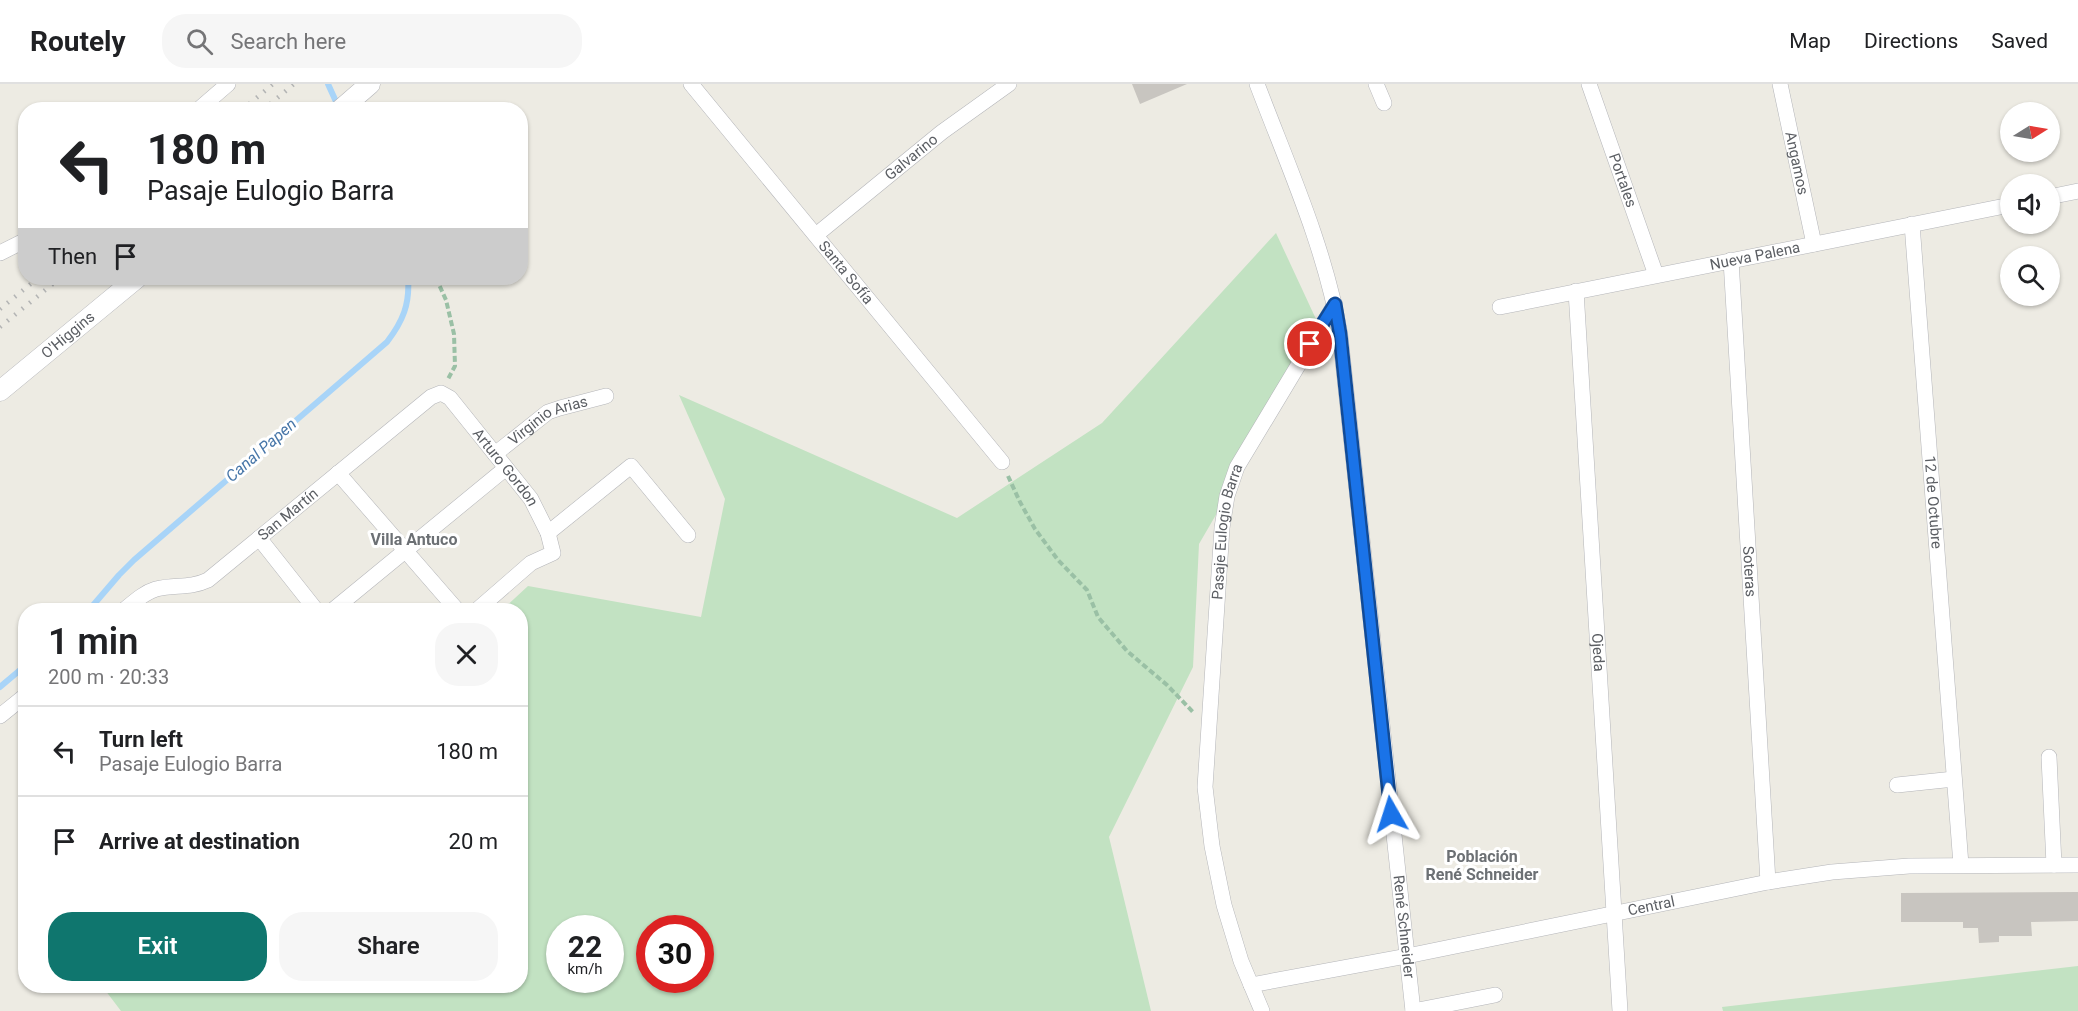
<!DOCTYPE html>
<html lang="en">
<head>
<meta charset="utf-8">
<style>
	body { margin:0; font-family:Roboto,sans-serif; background:#f6f6f6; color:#202124; height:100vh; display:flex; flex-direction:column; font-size:22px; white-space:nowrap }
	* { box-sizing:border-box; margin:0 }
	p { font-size:20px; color:#757577 }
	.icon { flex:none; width:33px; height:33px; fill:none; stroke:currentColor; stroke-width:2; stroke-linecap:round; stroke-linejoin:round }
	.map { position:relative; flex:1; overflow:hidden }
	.drawer { position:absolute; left:18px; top:519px; width:510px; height:390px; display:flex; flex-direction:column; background:#fff; border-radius:24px; box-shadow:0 2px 4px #0004 }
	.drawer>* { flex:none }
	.guide { position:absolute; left:18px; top:18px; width:510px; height:183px; border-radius:24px; box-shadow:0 2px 4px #0004; background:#fff; color:#202124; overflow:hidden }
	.needle { width:39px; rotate:79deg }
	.controls { position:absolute; left:2000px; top:18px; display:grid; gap:12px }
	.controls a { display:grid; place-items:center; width:60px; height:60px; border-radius:50%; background:#fff; box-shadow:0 2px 4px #0004; font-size:30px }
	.speed { position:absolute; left:546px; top:831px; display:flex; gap:12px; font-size:30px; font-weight:700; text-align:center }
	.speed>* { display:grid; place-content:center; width:78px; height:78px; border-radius:50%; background:#fff; box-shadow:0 2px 4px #0004; line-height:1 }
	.speed small { font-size:15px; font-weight:400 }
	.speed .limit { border:9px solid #d22; background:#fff; color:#111 }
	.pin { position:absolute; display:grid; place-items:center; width:51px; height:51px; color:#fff; margin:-26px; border:3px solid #fff; border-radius:50%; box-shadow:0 2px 6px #0007 }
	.me { position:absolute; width:66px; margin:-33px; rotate:354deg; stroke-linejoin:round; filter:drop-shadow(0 0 4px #0008) }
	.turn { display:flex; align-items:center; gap:21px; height:126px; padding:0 30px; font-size:27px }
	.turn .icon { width:78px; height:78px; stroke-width:2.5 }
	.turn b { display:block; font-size:42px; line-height:51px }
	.then { display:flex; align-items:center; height:57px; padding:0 30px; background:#0003; gap:12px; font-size:22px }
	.round { display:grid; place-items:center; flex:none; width:63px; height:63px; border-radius:24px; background:#f6f6f6 }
	.overview { display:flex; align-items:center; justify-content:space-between; height:102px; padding:0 30px }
	h1 { font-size:36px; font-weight:600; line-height:45px }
	.primary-button { display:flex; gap:12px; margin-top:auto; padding:12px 30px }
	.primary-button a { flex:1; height:69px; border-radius:24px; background:#0f766e; color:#fff; font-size:24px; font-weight:600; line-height:69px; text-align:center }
	.primary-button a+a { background:#f6f6f6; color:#202124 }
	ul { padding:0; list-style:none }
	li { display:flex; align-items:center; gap:18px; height:90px; padding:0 30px; border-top:2px solid #e0e0e0 }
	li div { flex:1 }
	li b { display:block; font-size:22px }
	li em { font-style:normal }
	header { display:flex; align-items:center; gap:36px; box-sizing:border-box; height:84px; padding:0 30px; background:#fff; border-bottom:2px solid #e0e0e0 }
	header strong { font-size:28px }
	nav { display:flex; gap:33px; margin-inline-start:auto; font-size:21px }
	.search { width:420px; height:54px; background:#f6f6f6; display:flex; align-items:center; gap:15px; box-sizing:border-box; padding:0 21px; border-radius:24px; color:#757577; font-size:22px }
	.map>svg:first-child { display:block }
	.green { fill:#c2e2c2; fill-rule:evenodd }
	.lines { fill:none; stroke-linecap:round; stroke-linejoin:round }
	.stream { stroke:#a8d4f8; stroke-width:6 }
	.building { fill:#c8c5c0 }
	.minor-casing { stroke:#b4b5b9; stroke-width:16 }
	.tertiary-casing { stroke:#b4b5b9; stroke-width:21 }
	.path { stroke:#9ac0a5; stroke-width:4; stroke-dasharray:6 3; stroke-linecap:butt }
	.minor { stroke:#fff; stroke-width:15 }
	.tertiary { stroke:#fff; stroke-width:20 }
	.rail { stroke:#b3b4b4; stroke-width:4.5; stroke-dasharray:1.5 8; stroke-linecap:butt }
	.route-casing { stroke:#114b97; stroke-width:15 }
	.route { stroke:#1a73e8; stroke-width:10 }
	.labels { text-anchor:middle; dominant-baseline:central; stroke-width:6; stroke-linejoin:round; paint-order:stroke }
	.street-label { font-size:15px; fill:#5b5e63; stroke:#fff }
	.water-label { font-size:16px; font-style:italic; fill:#4776a8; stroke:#fff }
	.neighbourhood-label { font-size:16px; font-weight:bold; fill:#6c7074; stroke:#fff }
</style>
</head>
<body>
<header>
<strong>Routely</strong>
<div class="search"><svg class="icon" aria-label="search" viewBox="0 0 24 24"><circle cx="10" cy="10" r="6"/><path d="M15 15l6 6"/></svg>Search here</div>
<nav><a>Map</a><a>Directions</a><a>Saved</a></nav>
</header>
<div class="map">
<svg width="2078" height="927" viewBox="0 0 2078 927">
	<rect width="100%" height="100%" fill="#edebe3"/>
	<!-- green -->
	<g class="green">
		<path d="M1276 149 1322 248 1199 460 1193 583 1109 753 1151 927H121L102 902H520V526H502L528 502 701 533 725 415 679 311 957 434 1102 339ZM560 844H610V896H560ZM650 844H700V896H650Z"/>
		<path d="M2078 882V927H1723L1722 923Z"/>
	</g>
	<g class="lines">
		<!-- stream -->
		<g class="stream">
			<path d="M328 0 338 22"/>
			<path d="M89 526 119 491 134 476 387 258C403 237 410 220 408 194"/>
			<path d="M0 603 26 581"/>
		</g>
	</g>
	<!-- building -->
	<g class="building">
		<path d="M1132 0H1187L1140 20Z"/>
		<path d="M2078 808V837L2031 838 2032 852H1999V858L1979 859 1978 844H1963V838H1901V809Z"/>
	</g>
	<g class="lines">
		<defs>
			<g id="minor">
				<path id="s1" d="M691 0 1002 378"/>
				<path id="s2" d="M1257 0C1288 82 1325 163 1340 250L1413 927"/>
				<path d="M1376 0 1384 19"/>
				<path id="s3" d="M1589 0 1656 191"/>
				<path id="s4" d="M1780 0 1814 160"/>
				<path d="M198 26 228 0"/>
				<path d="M2049 113 2078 107"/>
				<path id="s5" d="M1912 140 1961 781"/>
				<path id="s6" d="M816 151 942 48 1009 0"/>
				<path d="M0 169 26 156"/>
				<path id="s7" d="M1731 176 1768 798"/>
				<path id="s8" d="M1576 207 1620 927"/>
				<path id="s9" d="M1500 223 2010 121"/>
				<path id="s10" d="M495 370 548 328 560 324 606 312"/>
				<path d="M338 389 457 526"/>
				<path d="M548 449 631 382 688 451"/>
				<path d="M259 454 316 526"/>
				<path id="s11" d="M124 526C134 518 143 509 156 505 175 500 189 505 208 496L431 313 441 309 450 314 531 415 548 449 553 469 531 479 477 526"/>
				<path d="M333 526 506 384"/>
				<path d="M0 632 26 611"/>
				<path d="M2049 673 2054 781"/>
				<path d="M1897 701 1954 695"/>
				<path id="s12" d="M1251 901 1407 872 1768 798 1832 788 1909 782 2078 781"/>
				<path id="s13" d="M1262 927 1241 877 1224 821 1212 762 1205 703 1222 444 1227 412 1237 383 1335 220"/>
				<path d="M1413 927 1495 911"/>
			</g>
			<g id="tertiary">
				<path d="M340 26 370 0"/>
				<path id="s14" d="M0 307 137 194"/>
			</g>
		</defs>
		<!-- minor casing -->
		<use href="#minor" class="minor-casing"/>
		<!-- tertiary casing -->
		<use href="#tertiary" class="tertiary-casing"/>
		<!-- path -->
		<g class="path">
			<path d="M436 194 446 216 454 250 455 282 448 295"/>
			<path d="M1008 392 1020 418 1035 445 1058 476 1087 506 1098 533 1127 567 1167 601 1193 628"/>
		</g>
		<!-- minor -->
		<use href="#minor" class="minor"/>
		<!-- tertiary -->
		<use href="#tertiary" class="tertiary"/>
		<!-- rail -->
		<g class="rail">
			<path d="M242 26 273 0"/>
			<path d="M263 26 294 0"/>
			<path d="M0 225 38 194"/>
			<path d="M0 243 60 194"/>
		</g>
	</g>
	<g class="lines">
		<defs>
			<path id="route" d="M1310 260 1335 220 1340 250 1391 730"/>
		</defs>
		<!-- route casing -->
		<use href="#route" class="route-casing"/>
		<!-- route -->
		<use href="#route" class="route"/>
	</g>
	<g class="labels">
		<!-- street labels -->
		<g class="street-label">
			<text stroke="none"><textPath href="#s6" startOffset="123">Galvarino</textPath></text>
			<text stroke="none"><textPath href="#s4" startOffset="81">Angamos</textPath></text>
			<text stroke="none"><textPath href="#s3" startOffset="102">Portales</textPath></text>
			<text stroke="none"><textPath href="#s9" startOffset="260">Nueva Palena</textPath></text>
			<text stroke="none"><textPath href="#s1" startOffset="244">Santa Sofía</textPath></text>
			<text stroke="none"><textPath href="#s14" startOffset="88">O'Higgins</textPath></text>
			<text stroke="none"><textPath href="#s10" startOffset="64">Virginio Arias</textPath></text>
			<text stroke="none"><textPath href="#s11" startOffset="490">Arturo Gordon</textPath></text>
			<text stroke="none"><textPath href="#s5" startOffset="279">12 de Octubre</textPath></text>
			<text stroke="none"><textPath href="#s11" startOffset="195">San Martín</textPath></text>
			<text stroke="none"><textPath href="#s13" startOffset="489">Pasaje Eulogio Barra</textPath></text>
			<text stroke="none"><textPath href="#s7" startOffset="312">Soteras</textPath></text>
			<text stroke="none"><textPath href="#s8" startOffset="362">Ojeda</textPath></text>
			<text stroke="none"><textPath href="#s12" startOffset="408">Central</textPath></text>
			<text stroke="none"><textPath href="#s2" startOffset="860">René Schneider</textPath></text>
		</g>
		<!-- water labels -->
		<g class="water-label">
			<text transform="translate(261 366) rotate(-41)">Canal Papen</text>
		</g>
		<!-- neighbourhood labels -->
		<g class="neighbourhood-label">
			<text x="414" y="455">Villa Antuco</text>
			<text x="1482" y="772">Población<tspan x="1482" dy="18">René Schneider</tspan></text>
		</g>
	</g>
</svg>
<div class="controls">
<a><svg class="needle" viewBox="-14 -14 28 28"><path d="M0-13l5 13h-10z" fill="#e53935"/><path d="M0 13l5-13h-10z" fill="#757577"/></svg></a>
<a><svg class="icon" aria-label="sound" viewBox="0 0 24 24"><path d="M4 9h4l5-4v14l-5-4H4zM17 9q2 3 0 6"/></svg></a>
<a><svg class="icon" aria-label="search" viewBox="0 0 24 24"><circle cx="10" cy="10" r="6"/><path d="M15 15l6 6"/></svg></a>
</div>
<div class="speed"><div>22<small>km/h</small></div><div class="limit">30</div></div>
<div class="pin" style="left:1310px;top:260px;background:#d93025"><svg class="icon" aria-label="arrive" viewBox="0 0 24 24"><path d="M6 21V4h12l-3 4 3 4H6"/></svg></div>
<svg class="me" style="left:1391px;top:730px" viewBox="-20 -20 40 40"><path d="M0-17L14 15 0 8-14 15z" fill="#1a73e8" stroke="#fff" stroke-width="4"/></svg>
<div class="guide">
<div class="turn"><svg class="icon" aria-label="left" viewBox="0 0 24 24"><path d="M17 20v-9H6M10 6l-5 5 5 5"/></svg><div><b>180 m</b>Pasaje Eulogio Barra</div></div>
<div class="then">Then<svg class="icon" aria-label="arrive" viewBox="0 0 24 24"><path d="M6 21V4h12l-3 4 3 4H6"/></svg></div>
</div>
<section class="drawer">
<div class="overview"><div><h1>1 min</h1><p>200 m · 20:33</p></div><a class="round"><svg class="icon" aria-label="close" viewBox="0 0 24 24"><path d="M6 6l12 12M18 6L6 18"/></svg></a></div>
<ul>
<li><svg class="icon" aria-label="left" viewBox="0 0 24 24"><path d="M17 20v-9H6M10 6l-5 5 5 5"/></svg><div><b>Turn left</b><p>Pasaje Eulogio Barra</p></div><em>180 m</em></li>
<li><svg class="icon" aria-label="arrive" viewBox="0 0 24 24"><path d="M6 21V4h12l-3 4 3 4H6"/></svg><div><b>Arrive at destination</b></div><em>20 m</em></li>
</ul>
<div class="primary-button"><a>Exit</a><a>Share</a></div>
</section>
</div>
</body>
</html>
